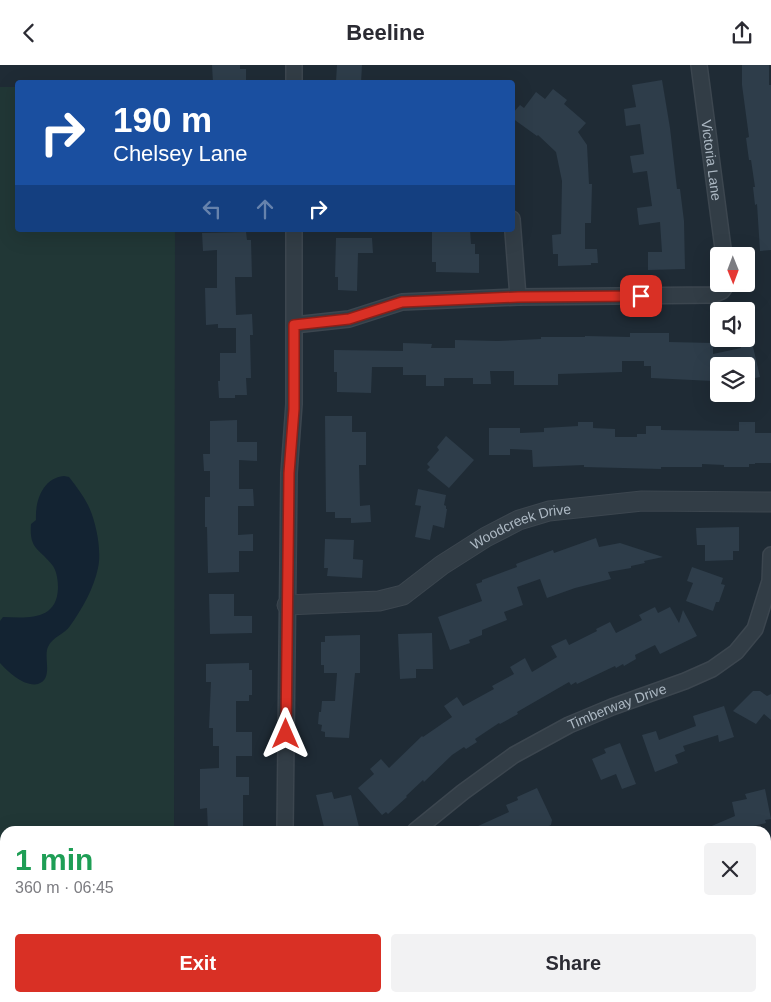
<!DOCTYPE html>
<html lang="en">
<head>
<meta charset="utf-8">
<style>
	body { margin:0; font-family:Helvetica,sans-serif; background:#f2f2f3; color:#2b2b33; height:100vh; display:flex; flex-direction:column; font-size:19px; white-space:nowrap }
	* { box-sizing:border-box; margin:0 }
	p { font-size:16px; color:#7c7c81 }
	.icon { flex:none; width:28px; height:28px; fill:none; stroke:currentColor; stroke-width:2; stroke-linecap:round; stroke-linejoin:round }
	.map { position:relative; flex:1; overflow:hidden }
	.details { position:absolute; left:0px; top:761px; width:771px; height:176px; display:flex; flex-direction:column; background:#fff; border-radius:15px 15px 0 0; box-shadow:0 5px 20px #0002 }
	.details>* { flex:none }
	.banner { position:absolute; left:15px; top:15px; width:500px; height:152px; border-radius:5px; box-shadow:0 5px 20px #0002; background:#1a4fa0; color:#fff; overflow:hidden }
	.needle { width:32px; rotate:179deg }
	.controls { position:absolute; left:710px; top:182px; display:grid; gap:10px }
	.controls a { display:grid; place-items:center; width:45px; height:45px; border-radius:5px; background:#fff; box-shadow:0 5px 20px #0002; font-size:25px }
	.pin { position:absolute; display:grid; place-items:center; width:42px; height:42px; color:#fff; margin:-21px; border-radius:10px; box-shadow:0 2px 8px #0006 }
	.me { position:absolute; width:55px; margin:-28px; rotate:0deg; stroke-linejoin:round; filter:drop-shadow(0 0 4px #0008) }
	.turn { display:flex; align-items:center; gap:18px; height:105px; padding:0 15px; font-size:22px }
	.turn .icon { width:65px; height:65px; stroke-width:2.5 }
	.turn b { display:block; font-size:35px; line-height:42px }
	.lanes { display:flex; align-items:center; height:48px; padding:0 15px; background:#0003; justify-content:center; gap:25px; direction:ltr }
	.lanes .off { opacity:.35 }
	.round { display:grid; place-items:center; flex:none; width:52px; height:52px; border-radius:5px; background:#f2f2f3 }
	.headline { display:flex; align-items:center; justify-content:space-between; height:85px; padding:0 15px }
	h1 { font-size:30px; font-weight:800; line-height:38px; color:#1e9e55 }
	.cta { display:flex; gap:10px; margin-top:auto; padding:10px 15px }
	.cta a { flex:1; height:58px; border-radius:5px; background:#d93025; color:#fff; font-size:20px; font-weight:800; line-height:58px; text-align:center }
	.cta a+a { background:#f2f2f3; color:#2b2b33 }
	header { display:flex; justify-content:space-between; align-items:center; height:65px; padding:0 15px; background:#fff; font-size:22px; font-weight:800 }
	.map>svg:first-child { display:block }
	.green { fill:#213736 }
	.water { fill:#132332 }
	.building { fill:#2e3d4a }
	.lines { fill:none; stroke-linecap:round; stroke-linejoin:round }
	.minor-casing { stroke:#3c464f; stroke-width:18 }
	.tertiary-casing { stroke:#3c464f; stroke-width:21 }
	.minor { stroke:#323d46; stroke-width:15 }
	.tertiary { stroke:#323d46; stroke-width:19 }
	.route-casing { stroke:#8d1f18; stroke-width:12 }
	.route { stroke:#d93025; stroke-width:9 }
	.labels { text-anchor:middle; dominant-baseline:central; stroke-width:5; stroke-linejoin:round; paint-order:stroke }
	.street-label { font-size:14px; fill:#acb8c3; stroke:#18222a }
</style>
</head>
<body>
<header><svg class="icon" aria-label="back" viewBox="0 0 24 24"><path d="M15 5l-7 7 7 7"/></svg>Beeline<svg class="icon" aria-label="share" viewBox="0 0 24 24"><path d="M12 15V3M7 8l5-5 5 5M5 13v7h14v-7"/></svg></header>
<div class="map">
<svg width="771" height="937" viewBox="0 0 771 937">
	<rect width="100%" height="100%" fill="#1f2b35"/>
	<!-- green -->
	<path class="green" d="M0 22H17L18 165H175L174 766H5V932H173V937H0Z"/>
	<!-- water -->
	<path class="water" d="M64 411 69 412C76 421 83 430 88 440 96 456 102 486 98 503 94 523 82 544 70 561 65 569 52 572 48 582 43 592 54 614 38 619 24 622 8 607 0 598V556L3 552C27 553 57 556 58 523 58 516 57 507 53 501 39 483 29 485 31 459L36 455C35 437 42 413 64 411Z"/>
	<!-- building -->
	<g class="building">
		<path d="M212 0H240V4H246V18H213Z"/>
		<path d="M337 0H362L361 18 336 16Z"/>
		<path d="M742 0H769V20H771V185L760 186 757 139 755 140 753 122H755L751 95H749L746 73 749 72 742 20Z"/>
		<path d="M662 15 670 63 677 124H680L684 156 685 204 648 205V187H662L660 157 639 160 637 143 652 141 647 106 633 108 630 91 644 89 640 59 626 61 624 44 636 42 632 20Z"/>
		<path d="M553 24 567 35 564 39 586 58 578 67 587 80 589 119H592L591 158H585V184H597L598 198H591V200L558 201V189H553L552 170 561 169 562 116 556 87 538 70 537 71 512 53V49L520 40 524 43 536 27 545 34Z"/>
		<path d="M432 165H470L471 179H475V189H479V208L436 207V197H432Z"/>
		<path d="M246 167 247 175H251L252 212H235L236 250 252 249 253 270H250L251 313H246L247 330H235V333H219L218 316H220V288H236V263H218V259L206 260 205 223H217V185L203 186 202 168Z"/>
		<path d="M336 173H372L373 188H358L357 226 338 225V212H335Z"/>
		<path d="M630 268H669V277L713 278V289L741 283V281L746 280V274L751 273 760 312 746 315V301H713V316L651 313V301H644V296H622V307L558 309V320H514V306H490L491 319H473V313H444V321H426V310H403V302H372L371 328 337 327V307H334V285L403 286V278L432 279 431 283H455V275L497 276 541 274V272H585V271L630 272Z"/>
		<path d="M325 351H352V367H366V400H359L360 441 370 440 371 457 351 458V453H335V447H326Z"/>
		<path d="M237 355V377H257V396L239 395V424H253L254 441H238V470L253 469V486H239V507L208 508 207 462H205V432H210V406H204L203 389H210V356Z"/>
		<path d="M578 357H593V363L615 364V372H637V369H646V361H661V365L739 366V357H755V368H771V398H755V399H749V402H724V400L702 399V402H661V404L584 402V400L533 402 532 385 510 384V390H489V363H520V368L544 367V363L578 361Z"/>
		<path d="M446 371 474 395 449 423 427 405 430 402 427 399 439 385 437 382Z"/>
		<path d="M418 424 446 430 444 440 446 441V444H447L444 463 433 460 430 475 415 472 421 441 415 440Z"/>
		<path d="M739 462V486H733V495L705 496V480H697L696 463Z"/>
		<path d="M596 473 599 482 620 478 663 492 644 496 645 498 631 501V503L608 507 611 514 575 523 547 533 540 514 517 522 523 540 504 547 507 555 482 565V570L469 575 470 578 450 585 438 552 482 536 476 519 482 517V515L517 502 516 499 553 485 554 488Z"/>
		<path d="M325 474 354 475 353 494 363 495 362 513 327 511 328 503H324Z"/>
		<path d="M692 502 723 513 721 519 725 520 719 537H716L713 546 686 536 693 518 687 516Z"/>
		<path d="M209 529H234V551H252V568L210 569Z"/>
		<path d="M655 542 658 548 670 542 679 558 683 545 697 571 660 589 655 580 635 590 636 594 624 601 623 599 616 603 615 601 577 619 576 617 571 620 569 617 517 647 518 649 500 659 499 658 475 674 477 677 466 684 464 682 452 690 424 717 423 715 406 731 407 732 388 749 386 747 382 750 358 723 374 709 370 704 381 694 389 703 422 671 423 672 452 652 444 641 457 632 463 641 494 624 492 621 514 609 510 602 525 593 532 607 557 592 551 581 566 574 569 580 597 566 596 564 610 557 616 568 642 555 639 550Z"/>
		<path d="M432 568 433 604H416V613L400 614 398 569Z"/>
		<path d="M360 570V608H355L349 673 325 672V667L321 666 322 660 318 659 319 647H321L322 636H335L337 608H324V600H321V577H325V571Z"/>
		<path d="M249 598V605H252V630H249V636H236V667H252V691H236V712H249V730H243V766H208L207 743 200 744V704L219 703V681H213V663H209L211 617H206V599Z"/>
		<path d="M753 626H760L767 631 771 629V655L764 649 756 659 733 646Z"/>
		<path d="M724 641 734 672 719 677 718 670 683 681 685 686 675 690 678 698 655 707 642 670 656 666 659 675 696 661 693 651Z"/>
		<path d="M620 678 636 719 622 724 616 709 601 715 592 694 606 688 604 684Z"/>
		<path d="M537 723 552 755 551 760 537 766H467L509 747 506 740 518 735 517 732Z"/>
		<path d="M765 724 771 754 765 755 766 758 753 761 754 766H700L735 751 732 737 747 734 745 729Z"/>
		<path d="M332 727 334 734 351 730 360 766H325L316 730Z"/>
	</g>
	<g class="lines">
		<defs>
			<g id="minor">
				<path id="s1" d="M699 0 724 191"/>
				<path d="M294 18V0"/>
				<path d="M512 154 518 232"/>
				<path d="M294 260 349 254 402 237 518 232 713 230 722 226 727 219"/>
				<path d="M285 766 289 408 294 339V165"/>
				<path id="s2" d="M415 766 463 727 514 690 569 660 612 642 685 616 712 604 736 587 755 564 770 516 771 490"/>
				<path d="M766 823 771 821"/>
				<path d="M583 937 589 932"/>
			</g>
			<g id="tertiary">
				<path id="s3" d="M287 540 379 536 403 530 442 500 486 472 519 455 549 446 642 436 771 437"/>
			</g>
		</defs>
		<!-- minor casing -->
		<use href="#minor" class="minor-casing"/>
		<!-- tertiary casing -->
		<use href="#tertiary" class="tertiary-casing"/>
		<!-- minor -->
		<use href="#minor" class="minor"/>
		<!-- tertiary -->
		<use href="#tertiary" class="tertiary"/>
	</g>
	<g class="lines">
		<defs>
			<path id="route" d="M286 669 289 408 294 344V260L349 254 402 237 518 232 641 231"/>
		</defs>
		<!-- route casing -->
		<use href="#route" class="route-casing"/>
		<!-- route -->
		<use href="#route" class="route"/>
	</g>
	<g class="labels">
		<!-- street labels -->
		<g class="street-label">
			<text stroke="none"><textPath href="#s1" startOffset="96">Victoria Lane</textPath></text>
			<text stroke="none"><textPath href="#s3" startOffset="255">Woodcreek Drive</textPath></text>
			<text stroke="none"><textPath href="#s2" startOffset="239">Timberway Drive</textPath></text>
		</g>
	</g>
</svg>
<div class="controls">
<a><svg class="needle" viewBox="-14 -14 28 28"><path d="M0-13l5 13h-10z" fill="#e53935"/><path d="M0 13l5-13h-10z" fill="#7c7c81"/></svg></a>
<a><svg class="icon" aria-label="sound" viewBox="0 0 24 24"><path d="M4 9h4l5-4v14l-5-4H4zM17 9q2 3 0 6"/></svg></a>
<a><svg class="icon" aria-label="layers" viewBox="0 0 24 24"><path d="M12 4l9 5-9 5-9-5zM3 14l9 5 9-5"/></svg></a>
</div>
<div class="pin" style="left:641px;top:231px;background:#d93025"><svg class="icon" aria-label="arrive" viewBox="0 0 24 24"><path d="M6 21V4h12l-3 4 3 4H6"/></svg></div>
<svg class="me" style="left:286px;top:669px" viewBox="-20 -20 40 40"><path d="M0-17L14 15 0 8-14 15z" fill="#d93025" stroke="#fff" stroke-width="4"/></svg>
<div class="banner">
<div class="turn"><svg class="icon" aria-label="right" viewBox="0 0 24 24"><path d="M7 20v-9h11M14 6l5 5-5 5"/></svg><div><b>190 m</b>Chelsey Lane</div></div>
<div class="lanes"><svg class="icon off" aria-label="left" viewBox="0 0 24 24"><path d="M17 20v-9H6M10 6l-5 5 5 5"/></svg><svg class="icon off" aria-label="ahead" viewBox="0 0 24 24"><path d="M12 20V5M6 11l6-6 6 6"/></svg><svg class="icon" aria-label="right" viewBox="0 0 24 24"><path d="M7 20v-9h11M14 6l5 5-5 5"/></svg></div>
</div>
<section class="details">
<div class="headline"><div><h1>1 min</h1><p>360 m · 06:45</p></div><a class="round"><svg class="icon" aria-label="close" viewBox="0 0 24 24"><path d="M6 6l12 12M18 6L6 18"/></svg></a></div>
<div class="cta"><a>Exit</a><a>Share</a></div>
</section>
</div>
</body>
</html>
